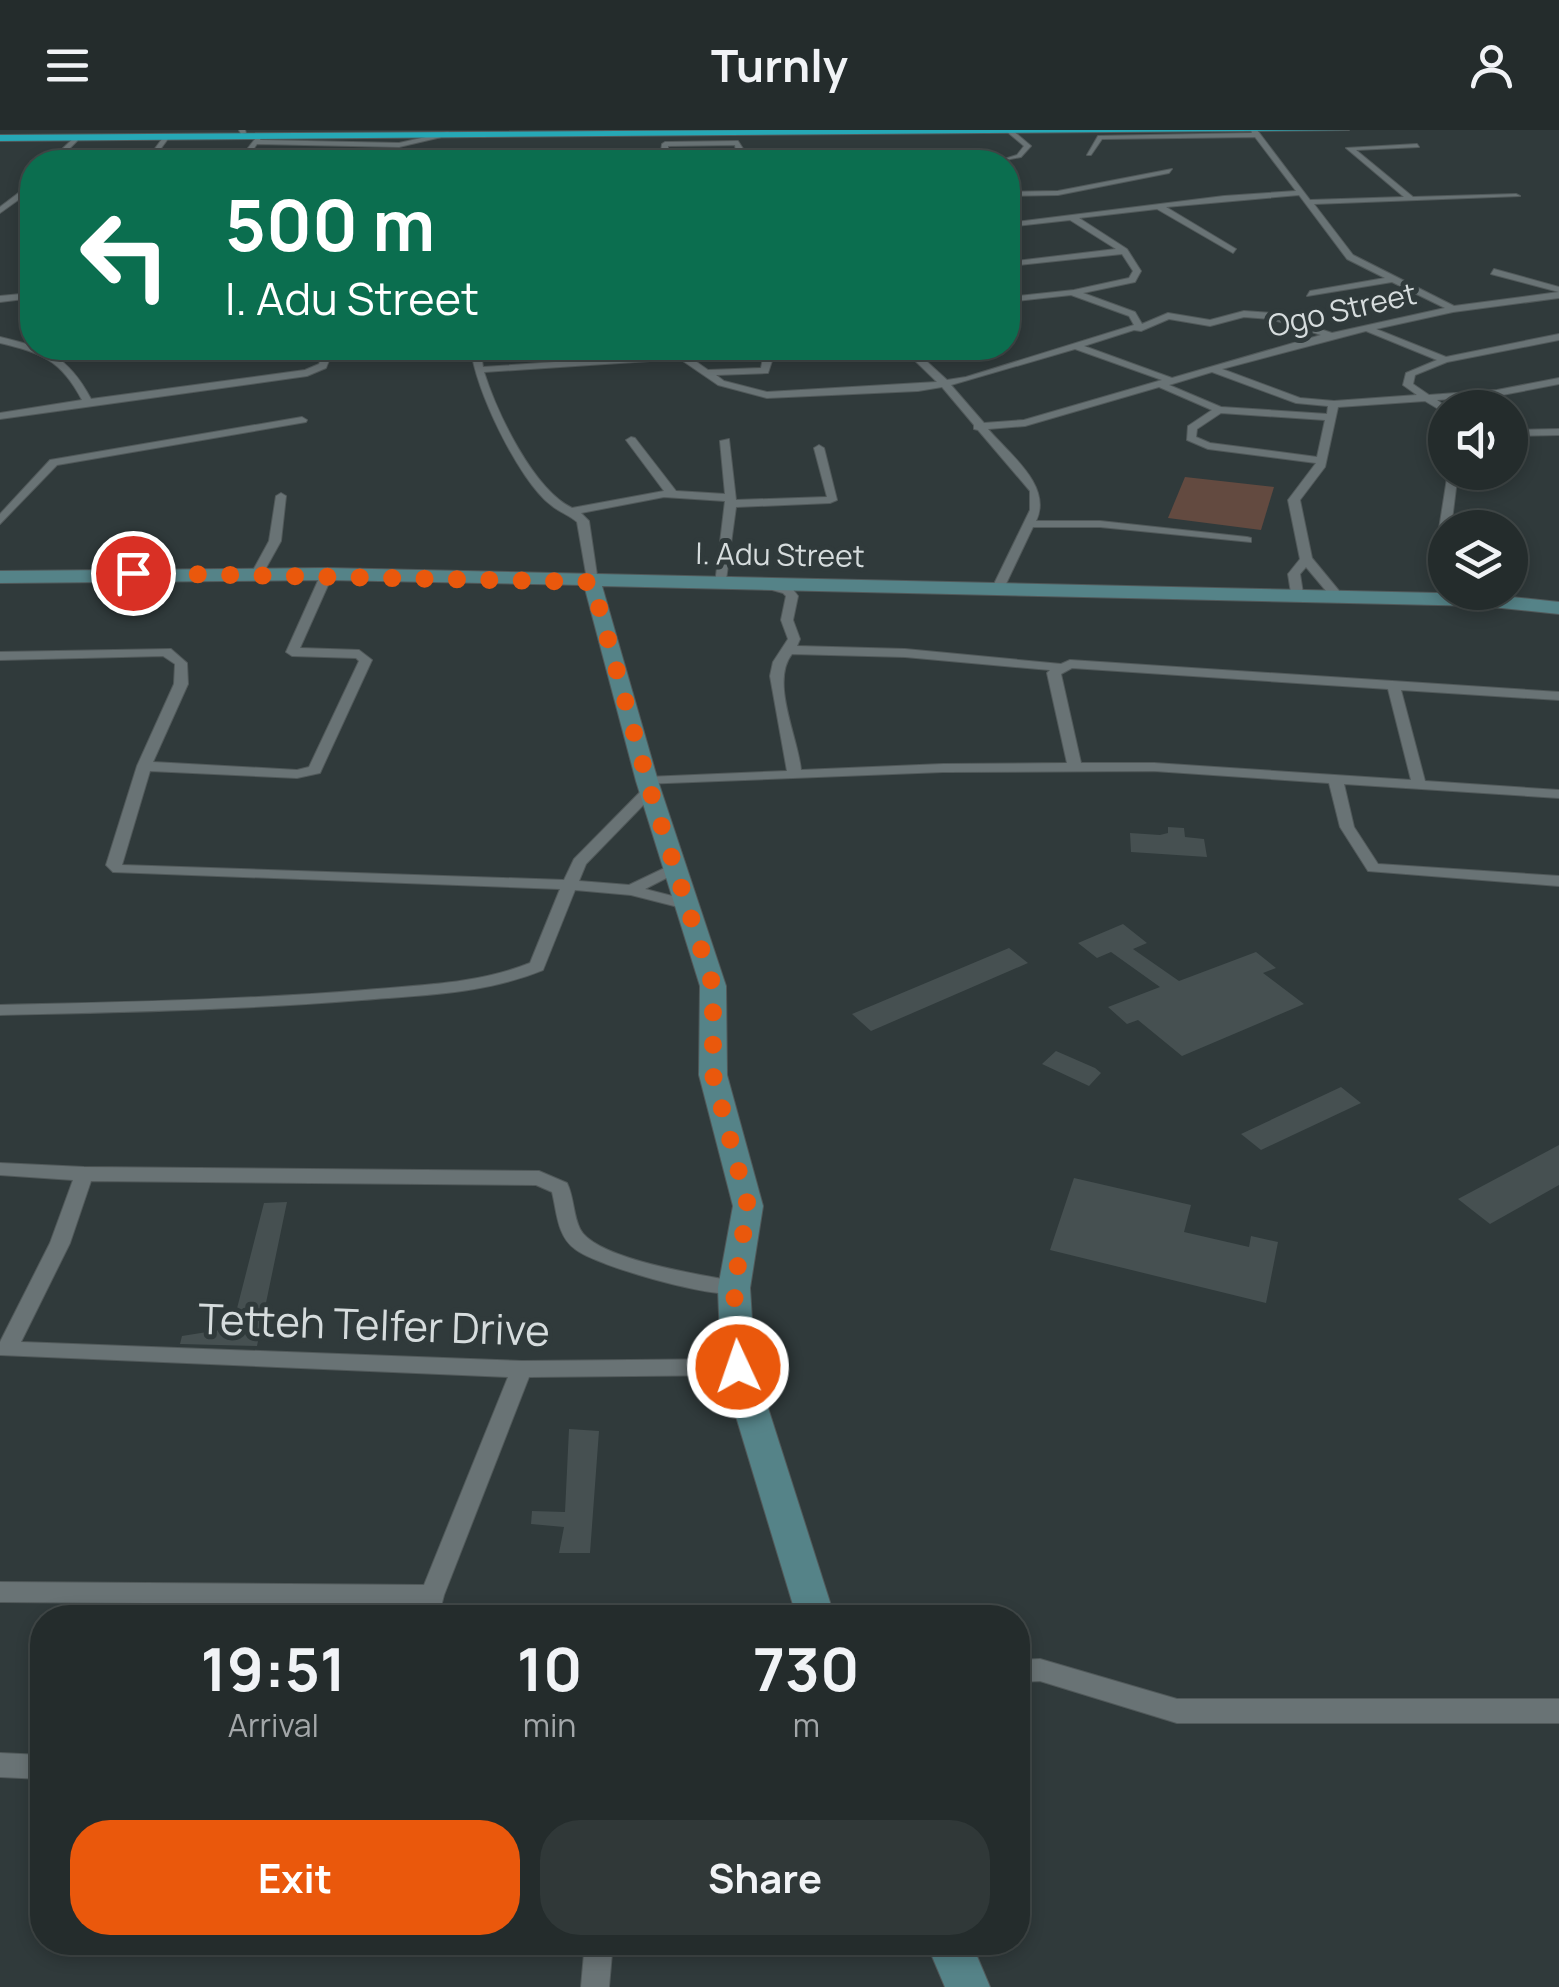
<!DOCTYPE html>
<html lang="en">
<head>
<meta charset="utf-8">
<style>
	body { margin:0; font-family:Manrope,sans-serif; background:#303838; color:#f1f3f6; height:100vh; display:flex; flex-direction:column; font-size:38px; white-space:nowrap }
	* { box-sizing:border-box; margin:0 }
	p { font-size:32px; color:#a3a7a9 }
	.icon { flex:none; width:55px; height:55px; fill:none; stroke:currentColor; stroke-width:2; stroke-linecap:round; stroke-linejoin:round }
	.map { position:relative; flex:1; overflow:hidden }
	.details { position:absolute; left:30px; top:1475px; width:1000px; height:350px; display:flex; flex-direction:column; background:#242c2c; border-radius:40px; box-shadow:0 5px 15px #0003,0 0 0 2px #414848 }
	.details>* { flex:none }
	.banner { position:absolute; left:20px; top:20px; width:1000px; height:210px; border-radius:40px; box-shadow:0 5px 15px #0003,0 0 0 2px #414848; background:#0b6e4f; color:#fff; overflow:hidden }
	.tools { position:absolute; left:1428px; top:260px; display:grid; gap:20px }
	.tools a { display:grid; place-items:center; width:100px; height:100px; border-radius:50%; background:#242c2c; box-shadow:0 5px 15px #0003,0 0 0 2px #414848; font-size:50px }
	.pin { position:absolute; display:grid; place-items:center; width:85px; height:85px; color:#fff; margin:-42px; border:5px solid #fff; border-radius:50%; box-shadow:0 2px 10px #0007 }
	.me { position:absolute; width:110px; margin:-55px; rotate:357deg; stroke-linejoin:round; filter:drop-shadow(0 0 8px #0008) }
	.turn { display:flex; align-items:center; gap:35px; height:210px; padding:0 40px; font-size:45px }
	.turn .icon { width:130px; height:130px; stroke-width:2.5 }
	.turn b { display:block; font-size:70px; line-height:85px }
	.eta { display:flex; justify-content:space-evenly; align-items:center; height:170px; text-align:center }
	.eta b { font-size:60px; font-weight:700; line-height:70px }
	.cta { display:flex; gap:20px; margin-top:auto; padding:20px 40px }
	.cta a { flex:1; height:115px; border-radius:40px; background:#ea580c; color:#fff; font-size:40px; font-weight:700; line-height:115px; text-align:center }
	.cta a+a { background:#303838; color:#f1f3f6 }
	header { display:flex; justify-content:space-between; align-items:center; height:130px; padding:0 40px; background:#242c2c; font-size:45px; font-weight:700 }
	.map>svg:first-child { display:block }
	.green { fill:#634a40 }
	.building { fill:#465051 }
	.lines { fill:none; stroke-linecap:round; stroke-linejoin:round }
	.street-casing { stroke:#51595a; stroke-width:2 }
	.secondary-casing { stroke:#51595a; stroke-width:2 }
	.highway-casing { stroke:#51595a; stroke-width:2 }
	.street { fill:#697375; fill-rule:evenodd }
	.secondary { fill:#558388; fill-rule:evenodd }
	.highway { fill:#26a8b6; fill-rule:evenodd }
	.route { stroke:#ea580c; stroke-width:18; stroke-dasharray:0 32.4 }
	.labels { text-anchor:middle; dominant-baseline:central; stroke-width:10; stroke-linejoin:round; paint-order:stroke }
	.far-street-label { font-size:30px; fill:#d6dcdd; stroke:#303a3b }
	.near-street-label { font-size:42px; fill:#d6dcdd; stroke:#303a3b }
</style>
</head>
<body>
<header><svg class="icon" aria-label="menu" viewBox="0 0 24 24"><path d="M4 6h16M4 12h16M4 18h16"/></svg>Turnly<svg class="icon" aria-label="person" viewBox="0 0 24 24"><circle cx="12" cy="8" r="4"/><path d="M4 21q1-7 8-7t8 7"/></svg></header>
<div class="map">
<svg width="1559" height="1857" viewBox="0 0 1559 1857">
	<rect width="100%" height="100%" fill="#303a3b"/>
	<!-- green -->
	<path class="green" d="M1185 347 1274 357 1261 400 1168 388Z"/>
	<!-- building -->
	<g class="building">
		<path d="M1168 697 1184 698 1185 707 1204 709 1207 727 1131 722 1130 703 1160 705 1168 703Z"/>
		<path d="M1123 794 1147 813 1133 819 1179 851 1256 822 1276 838 1263 843 1304 874 1182 926 1138 890 1127 894 1108 877 1160 857 1111 822 1097 828 1078 813Z"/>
		<path d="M1009 818 1028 833 871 901 852 884Z"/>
		<path d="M1056 921 1095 938 1101 943 1089 956 1042 934Z"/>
		<path d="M1341 957 1361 973 1261 1020 1241 1004Z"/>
		<path d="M1559 1015V1055L1490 1094 1458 1069Z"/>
		<path d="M1074 1048 1191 1075 1184 1102 1249 1117 1251 1106 1278 1112 1266 1173 1050 1120Z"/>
		<path d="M287 1072 257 1216 180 1214 182 1206 232 1198 264 1073Z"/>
		<path d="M569 1299 599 1301 590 1423H559L564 1397 531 1394 532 1381 565 1382Z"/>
	</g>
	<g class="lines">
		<defs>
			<g id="street">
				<path d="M239 0H245L246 3 241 4Z"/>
				<path d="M1005 0H1012L1031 16 1021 27 995 32 1017 25 1024 16Z"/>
				<path d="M1251 0H1257L1310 70 1404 67 1346 18 1417 14 1419 17 1356 20 1413 67 1516 64 1520 66 1314 74 1353 125 1454 176 1559 162 1491 144 1494 139 1559 157V168L1453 182 1376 199 1446 227 1559 204V210L1447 232 1415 245 1413 254 1429 265 1497 260 1559 248V254L1497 266 1437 270 1448 278H1445V283L1425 271 1338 277 1325 337 1300 370 1312 428 1340 462V468H1332L1306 437 1300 444 1303 463 1297 467 1291 463 1288 444 1300 429 1288 370 1316 333 1208 319 1187 310 1188 296 1212 280 1159 257 1025 296 988 299C1009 324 1053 356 1036 391H1100L1247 407 1251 408V412L1100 397H1033L1005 456 999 460 993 456 1030 380V361L978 300 974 299V295L942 257 918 261 767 268 718 255 680 229 484 242C497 283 533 359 572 378L664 361 626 310 631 307 635 308 676 361 725 364 720 311 729 309 736 370 827 367 814 318 819 315 824 318 837 370 830 373 736 377 725 457 715 454 725 371 664 367 581 383 589 391 598 452 588 455 577 392C569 385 559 382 551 375 519 351 474 257 471 218H480L483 237 758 218H809L805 221 770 223 773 228 768 243 716 245 724 251 767 262 937 252 902 218H912L947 250 966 247 1134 195 1129 186 1071 165 1008 172V167L1074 160 1129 148 1133 141 1122 124 1008 136V132L1116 119 1070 90 1008 97V93L1224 66 1296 61 1255 7 1102 9 1091 25H1087L1098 6 1252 3ZM1299 65 1347 129 1385 148 1310 161 1307 166 1392 152 1445 178 1332 203 1272 183 1244 181 1210 190 1168 183 1142 194 1135 182 1083 163 1135 152 1141 141 1127 119 1079 88 1157 79 1233 123 1236 119 1166 77ZM1244 187 1271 189 1321 205 1172 248 1084 216 1134 200 1141 201 1169 189 1210 196ZM1366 201 1437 230 1406 243 1403 255 1417 265 1334 271 1300 268 1222 239ZM1075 219 1162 250 1024 290 984 293 951 255ZM761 224 763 228 761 238 708 240 691 228ZM1212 242 1296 273 1328 276 1327 284 1221 277 1169 255ZM1221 283 1325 290 1317 327 1210 313 1196 307 1197 299Z"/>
				<path d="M448 2 450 5 399 17 257 14 244 32H237L259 4 262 6 260 10 399 13Z"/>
				<path d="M165 5 170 6 151 32H145Z"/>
				<path d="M76 6 81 7 65 23 63 32H57L60 21Z"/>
				<path d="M738 11 749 28 736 22 735 15 668 16V21L682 32H675L661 22 662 14 665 12Z"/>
				<path d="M1172 39 1169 43 1058 65 1008 66V62L1058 61Z"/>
				<path d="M29 55H32V60L0 83V77Z"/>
				<path d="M32 163V168L0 172V166Z"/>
				<path d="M0 207C45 218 67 224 91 269L305 240 319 234 325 218H334L326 238 307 246 0 289V283L82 270C61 230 42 223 0 213Z"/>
				<path d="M302 287 307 290 306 292 57 335 0 394V384L50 330Z"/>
				<path d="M1559 299V305L1510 306V300Z"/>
				<path d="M1448 342H1458L1451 398H1445V402L1439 399Z"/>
				<path d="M281 363 286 366 281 411 261 447H253L251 444 269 411 276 366Z"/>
				<path d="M327 440 333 444 300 518 359 520 372 530 320 643 297 648 150 641 122 735 564 750 574 729 645 657 650 656 657 660 655 663 586 734 579 751 629 755 675 733 680 735 683 738 680 741 645 759 692 771 694 774 692 777 686 779 631 765 575 760 543 840C485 864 423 865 362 870 241 880 121 882 0 885V875C122 872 244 870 365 860 421 855 478 854 530 833L560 759 113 742 106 735 137 636 174 554 175 534 163 526 0 530V522L171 519 187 533 188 554 153 632 297 640 309 637 359 531 356 528 292 526 286 522 321 444Z"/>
				<path d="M765 450 791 457 798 466 793 490 800 509 797 516 905 519 1061 534 1070 530 1559 562V570L1401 560 1425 651 1559 660V668L1344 654 1354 697 1378 734 1559 746V756L1368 741 1340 697 1329 653 1154 641 943 642 642 654V648L647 647 787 641 770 546 773 532 788 509 781 490 786 466 783 463 761 457V451ZM792 524 905 527 1050 540 1047 543 1067 633 943 634 801 640C798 607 770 552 792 524ZM1072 538 1388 559 1411 650 1154 633H1081L1061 544Z"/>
				<path d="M0 1033 84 1037 539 1041 567 1053C574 1067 573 1085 580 1099 595 1129 701 1145 734 1151L741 1153 744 1158 741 1163C716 1170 596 1136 575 1119 557 1106 557 1082 552 1062L536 1055 91 1051 70 1113 21 1212 522 1231 738 1229 745 1231 749 1237 745 1243 738 1245 529 1247 444 1465 438 1488H414L417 1475 0 1472V1452L424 1455 508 1247 0 1225V1212L50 1113 73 1050 0 1045Z"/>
				<path d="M1040 1529 1177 1569H1559V1593H1177L1040 1551 1018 1552V1530Z"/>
				<path d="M0 1623 42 1625V1649L0 1647Z"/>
				<path d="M585 1812H613L609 1857H581Z"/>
			</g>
			<g id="secondary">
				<path d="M327 438 1482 464 1559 472V484L1482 476 602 456 658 651 726 856 727 945 763 1076 750 1158 755 1237 835 1488H797L721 1237 718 1158 733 1076 699 945 700 856 636 651 584 455 327 450 0 453V441Z"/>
				<path d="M926 1812H971L990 1857H945Z"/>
			</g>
			<path id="highway" d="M761 0H1349L0 11V5Z"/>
		</defs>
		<!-- street casing -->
		<use href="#street" class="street-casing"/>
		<!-- secondary casing -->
		<use href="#secondary" class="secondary-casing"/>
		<!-- highway casing -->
		<use href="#highway" class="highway-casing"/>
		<!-- street -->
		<use href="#street" class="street"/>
		<!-- secondary -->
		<use href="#secondary" class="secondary"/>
		<!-- highway -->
		<use href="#highway" class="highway"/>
	</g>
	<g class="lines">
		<!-- route -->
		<path class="route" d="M133 443 592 452 650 660 713 856V945L748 1076 734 1158 738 1237"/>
	</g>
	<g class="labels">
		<!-- far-street labels -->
		<g class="far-street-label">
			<text transform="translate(1342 179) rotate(-13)">Ogo Street</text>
			<text transform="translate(780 424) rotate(1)">I. Adu Street</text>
		</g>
		<!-- near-street labels -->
		<g class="near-street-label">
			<text transform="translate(374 1194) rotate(2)">Tetteh Telfer Drive</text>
		</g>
	</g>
</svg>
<div class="tools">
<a><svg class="icon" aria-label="sound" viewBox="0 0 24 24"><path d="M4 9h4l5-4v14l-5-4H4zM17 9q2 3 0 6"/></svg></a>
<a><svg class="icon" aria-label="layers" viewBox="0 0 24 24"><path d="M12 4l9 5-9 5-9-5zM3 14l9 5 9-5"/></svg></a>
</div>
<div class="pin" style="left:133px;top:443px;background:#d93025"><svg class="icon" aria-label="arrive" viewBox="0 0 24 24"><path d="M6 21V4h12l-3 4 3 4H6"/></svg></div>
<svg class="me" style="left:738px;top:1237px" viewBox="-20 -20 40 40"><circle r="17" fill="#ea580c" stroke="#fff" stroke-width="3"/><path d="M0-11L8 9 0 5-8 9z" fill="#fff"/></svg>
<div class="banner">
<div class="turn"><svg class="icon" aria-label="left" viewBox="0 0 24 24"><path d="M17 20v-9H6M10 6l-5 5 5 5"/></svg><div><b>500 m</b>I. Adu Street</div></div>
</div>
<section class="details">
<div class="eta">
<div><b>19:51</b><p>Arrival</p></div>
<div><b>10</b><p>min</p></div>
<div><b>730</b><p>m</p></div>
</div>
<div class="cta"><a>Exit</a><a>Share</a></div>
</section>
</div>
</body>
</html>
